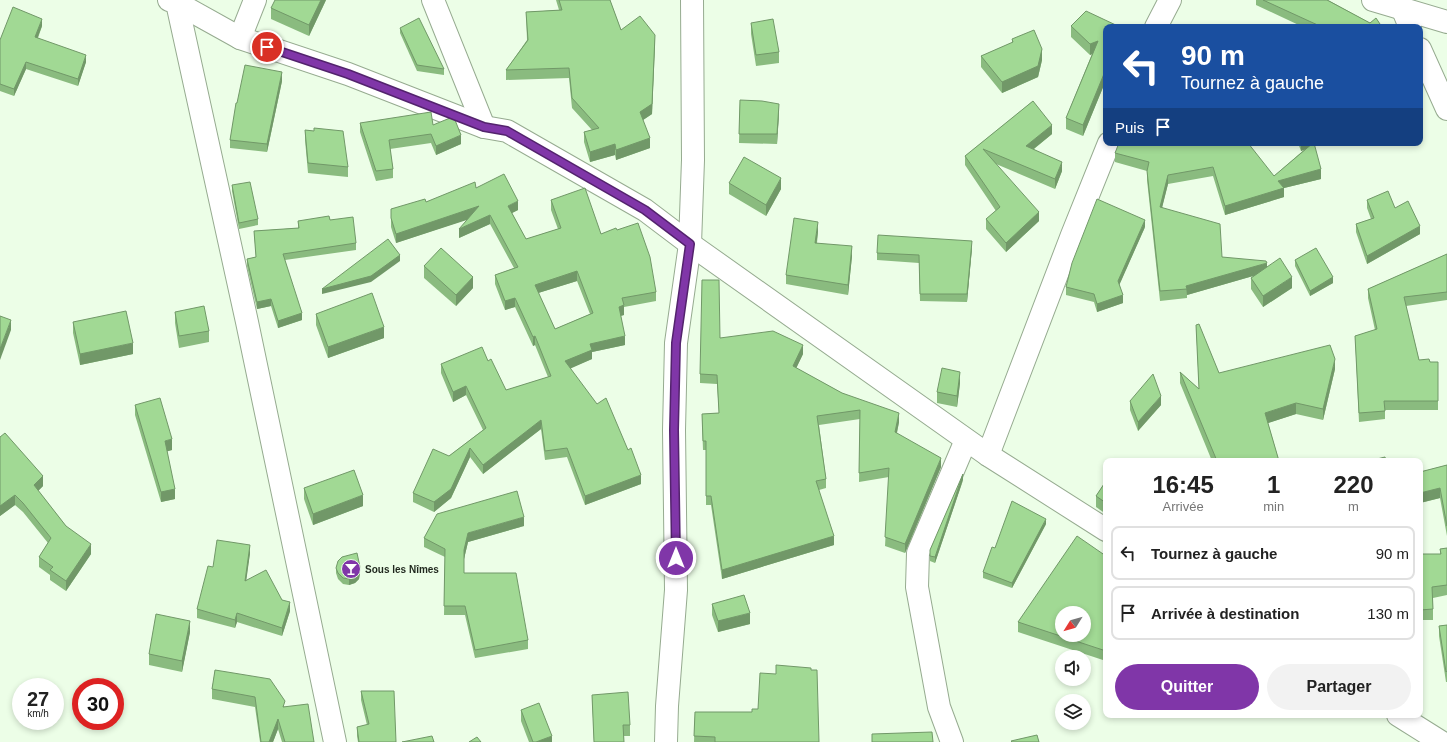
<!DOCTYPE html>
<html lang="fr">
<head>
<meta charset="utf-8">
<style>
	body { margin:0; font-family:Arial,sans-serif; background:#f2f2f2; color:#222; height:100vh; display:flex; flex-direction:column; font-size:15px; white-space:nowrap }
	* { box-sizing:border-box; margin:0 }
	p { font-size:13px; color:#767676 }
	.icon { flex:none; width:22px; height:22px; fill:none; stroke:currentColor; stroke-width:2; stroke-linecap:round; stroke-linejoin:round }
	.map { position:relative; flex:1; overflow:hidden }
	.drawer { position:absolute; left:1103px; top:458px; width:320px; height:260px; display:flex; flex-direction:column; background:#fff; border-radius:8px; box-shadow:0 2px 6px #0003 }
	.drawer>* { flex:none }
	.banner { position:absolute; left:1103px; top:24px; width:320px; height:122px; border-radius:8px; box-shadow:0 2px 6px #0003; background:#1a4fa0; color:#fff; overflow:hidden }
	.needle { width:26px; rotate:233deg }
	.buttons { position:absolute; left:1055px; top:606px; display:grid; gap:8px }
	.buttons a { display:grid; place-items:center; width:36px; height:36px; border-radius:50%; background:#fff; box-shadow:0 2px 6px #0003; font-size:20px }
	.speed { position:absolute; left:12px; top:678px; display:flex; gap:8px; font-size:20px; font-weight:700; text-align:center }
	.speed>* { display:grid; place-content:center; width:52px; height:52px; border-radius:50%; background:#fff; box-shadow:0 2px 6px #0003; line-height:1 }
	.speed small { font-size:10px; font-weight:400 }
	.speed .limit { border:6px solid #d22; background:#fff; color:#111 }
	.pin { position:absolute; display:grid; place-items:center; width:34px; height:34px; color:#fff; margin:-17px; border:2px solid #fff; border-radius:50%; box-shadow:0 1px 4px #0007 }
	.me { position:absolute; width:44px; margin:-22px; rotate:0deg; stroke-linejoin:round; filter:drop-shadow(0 0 3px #0008) }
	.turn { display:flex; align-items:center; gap:14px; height:84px; padding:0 12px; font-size:18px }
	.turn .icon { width:52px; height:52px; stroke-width:2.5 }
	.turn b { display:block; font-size:28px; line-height:34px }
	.then { display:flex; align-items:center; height:38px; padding:0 12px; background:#0003; gap:8px; font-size:15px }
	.eta { display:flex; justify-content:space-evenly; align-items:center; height:68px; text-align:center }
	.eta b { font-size:24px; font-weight:600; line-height:28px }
	.action { display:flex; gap:8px; margin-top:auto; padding:8px 12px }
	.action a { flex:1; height:46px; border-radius:24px; background:#8036a8; color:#fff; font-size:16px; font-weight:600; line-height:46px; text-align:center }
	.action a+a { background:#f2f2f2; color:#222 }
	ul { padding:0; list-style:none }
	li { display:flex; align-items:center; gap:12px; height:54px; margin:0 8px 6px; padding:0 4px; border:2px solid #e0e0e0; border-radius:8px }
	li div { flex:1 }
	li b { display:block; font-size:15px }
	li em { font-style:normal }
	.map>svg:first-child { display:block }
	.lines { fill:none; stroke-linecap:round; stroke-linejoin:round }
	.minor-casing { stroke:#96ab90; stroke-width:24 }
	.tertiary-casing { stroke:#96ab90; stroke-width:24 }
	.minor { stroke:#fff; stroke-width:22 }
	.tertiary { stroke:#fff; stroke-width:22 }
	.wall { fill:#8abb7f; fill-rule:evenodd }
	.shaded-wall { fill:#719868 }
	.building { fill:#a1d994; stroke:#719868; fill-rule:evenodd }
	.route-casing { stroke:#53236d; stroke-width:10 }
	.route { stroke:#8036a8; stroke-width:7 }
	.labels { text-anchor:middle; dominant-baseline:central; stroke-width:3.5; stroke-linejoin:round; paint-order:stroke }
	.poi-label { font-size:10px; font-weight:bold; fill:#1f271d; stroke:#ecfee7; text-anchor:start }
</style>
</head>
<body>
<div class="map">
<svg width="1447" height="742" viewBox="0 0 1447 742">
	<rect width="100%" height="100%" fill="#ecfee7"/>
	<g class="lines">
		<defs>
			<g id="minor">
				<path d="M169 0 177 3 247 322 335 742"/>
				<path d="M433 0 484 127"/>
				<path d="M177 3 240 38 348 74 484 127 507 131 645 210 690 244 988 455 1106 530"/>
				<path d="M1403 10 1410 27"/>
				<path d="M1156 27 1170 0"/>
				<path d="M240 38 255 0"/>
				<path d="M1420 49 1447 109"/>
				<path d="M988 455 1072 235 1109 143"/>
				<path d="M1398 715 1441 742"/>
				<path d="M666 742 667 706 676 590 674 430 676 343 690 244 693 160 692 0"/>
				<path d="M952 742 939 707 917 587 918 553 966 440"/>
			</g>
			<path id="tertiary" d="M1373 0 1447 22"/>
		</defs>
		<!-- minor casing -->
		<use href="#minor" class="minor-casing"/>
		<!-- tertiary casing -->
		<use href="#tertiary" class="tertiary-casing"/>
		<!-- minor -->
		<use href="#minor" class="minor"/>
		<!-- tertiary -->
		<use href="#tertiary" class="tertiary"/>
	</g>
	<!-- wall -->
	<g class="wall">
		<path d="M326 0 309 36 271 19V8Z"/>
		<path d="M556 0H610L621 30 655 46 652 114 643 120 650 148 616 160 615 155 590 162 584 142V132L592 130 572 108 569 78 506 80V70L527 40 526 12 559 10Z"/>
		<path d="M1256 0H1328L1370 23 1382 27H1303L1256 5Z"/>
		<path d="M751 23 779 52V63L756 66 751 34Z"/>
		<path d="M42 26 38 38 86 62 78 86 26 69 14 96 0 91V40Z"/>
		<path d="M1071 26 1106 27V80L1083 136 1066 129V118L1092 54 1090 55 1071 37Z"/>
		<path d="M400 28 444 69V75L417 71 400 33Z"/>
		<path d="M1012 39 1042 60 1038 77 1002 93 981 67V56L1012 43Z"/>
		<path d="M282 81 267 152 230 148V140L237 103Z"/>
		<path d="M740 100 779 113 777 144 739 143Z"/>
		<path d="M1033 101 1052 134 1034 149 1062 171 1055 189 996 164 1039 221 1006 252 986 229V219L996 211 965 165V156Z"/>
		<path d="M360 123 433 125 461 144 436 155 431 143 390 149 393 169V178L376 181 360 132Z"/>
		<path d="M305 130 314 131 348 167V177L308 173 305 140Z"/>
		<path d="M1298 143H1312L1321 179 1284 188V197L1225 215 1213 176 1168 184 1162 207 1222 257 1267 267 1292 288 1263 307 1251 289V278L1253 276 1187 295V298L1160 301 1147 180V171L1115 162V153L1274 176 1305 149 1301 151Z"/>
		<path d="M729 183 781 189 766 216 729 194Z"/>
		<path d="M232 185 258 219V225L239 229 232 191Z"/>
		<path d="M476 188 518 210 512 213 526 239 558 229 551 210V200L601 234 617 230 656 292V301L624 307V315L621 316 625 345 592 352V359L570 368 641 484 585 505 567 457 545 460 541 429 483 474 470 457 451 498 434 512 413 502V493L449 456 483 430 466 395 453 402 441 373V364L488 361 506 390 548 377 535 345 533 346 515 307 505 310 495 284V275L514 268 490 224 459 238 468 219 396 243 391 227V209L426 202ZM577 281 590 314 555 329 538 293Z"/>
		<path d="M1367 200 1420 234 1367 264 1356 232V224L1371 219 1367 208Z"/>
		<path d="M330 220 356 243V250L285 260 302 320 278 328 271 306 257 309 247 266V259L256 257 254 231 298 228V221Z"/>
		<path d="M1145 227 1119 285 1123 303 1097 312 1094 302 1066 295V287Z"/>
		<path d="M818 232 817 243 852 256 848 295 786 284V275Z"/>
		<path d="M972 248 967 302 920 301 919 263 877 260V253Z"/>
		<path d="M1447 254V300L1406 306 1419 360 1430 362H1438V410H1385V419L1359 422 1355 336 1375 330 1368 298V289Z"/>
		<path d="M1295 260 1333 283 1310 296 1295 266Z"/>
		<path d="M424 266 473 288 456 306 424 278Z"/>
		<path d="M175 312 209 331V342L179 348 175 323Z"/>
		<path d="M316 314 384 338 328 358 316 325Z"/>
		<path d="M73 322 133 354 80 365 73 333Z"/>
		<path d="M1196 325 1219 373 1335 369 1323 420 1296 414 1268 423 1279 461H1212L1180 383V372L1199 389Z"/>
		<path d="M720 338 803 354 796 368 842 393 899 422 897 433 941 467 905 553 885 546 889 477 859 482 860 419 819 425 826 479V488L819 490 834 545 722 579 711 505H706V450H703L702 423V414L719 413 717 384 700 383V374Z"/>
		<path d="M960 383 957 407 937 403V392Z"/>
		<path d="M1130 401 1161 405 1138 431 1130 410Z"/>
		<path d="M135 405 172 450 167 451 175 499 161 502 135 415Z"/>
		<path d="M0 437 43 486 38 491 66 526 91 554 66 591 50 580V575L39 567V557L48 543 23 512 15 505 0 516Z"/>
		<path d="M1447 465V536L1440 498 1420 503V472Z"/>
		<path d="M963 480 935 563 930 561V550Z"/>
		<path d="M1106 481V514L1096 507V496Z"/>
		<path d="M304 488 363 506 313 525 304 499Z"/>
		<path d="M1046 524 1012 588 983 578V572L995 548Z"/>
		<path d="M524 526 468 542 464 559V573L528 640V649L475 658 465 615H444L445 557 424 547V538Z"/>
		<path d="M1447 548V595L1433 598V620H1420V554H1440V549Z"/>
		<path d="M250 553 246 580 282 600 290 611 282 636 237 622 235 628 197 618V609L213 567Z"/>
		<path d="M1106 556V661L1018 632V622Z"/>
		<path d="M336 568 360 573 359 579 355 583 349 585 343 584 338 579 336 573Z"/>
		<path d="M712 604 750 624 718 632 712 615Z"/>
		<path d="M1447 625V682H1446L1439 636V626Z"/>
		<path d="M190 632 182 672 149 665V654Z"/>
		<path d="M215 670 285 707 314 742H282L278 729 273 742H260L255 707 212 699V689Z"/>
		<path d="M361 691 396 742H358L357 736V727L367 725 361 700Z"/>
		<path d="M592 695 630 725V736H624V742H594Z"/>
		<path d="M521 710 552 742H529L521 721Z"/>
		<path d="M695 712H752L819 742H694Z"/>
		<path d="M1258 715H1265L1264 717Z"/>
	</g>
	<!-- shaded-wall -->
	<g class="shaded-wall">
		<path d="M321 0H326L309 36V25Z"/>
		<path d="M42 19V26L35 44V37Z"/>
		<path d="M655 35 652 114 640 122V112Z"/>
		<path d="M1098 41V52L1090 55V44Z"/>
		<path d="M1042 49V60L1038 77 1002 93V82Z"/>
		<path d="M86 55V62L78 86V79Z"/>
		<path d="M26 62V69L14 96V89Z"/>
		<path d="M1106 69V80L1083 136V125Z"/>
		<path d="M282 72V81L267 152V144Z"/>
		<path d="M779 104V113L777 144V134Z"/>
		<path d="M1052 125V134L1026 155V146Z"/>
		<path d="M461 135V144L436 155V146Z"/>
		<path d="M650 138V148L616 160V150Z"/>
		<path d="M1301 143H1312V147L1301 151Z"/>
		<path d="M615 144V155L590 162V152Z"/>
		<path d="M1062 162V171L1055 189V179Z"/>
		<path d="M1321 169V179L1284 188V197L1225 215V206L1278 181Z"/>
		<path d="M1168 175V184L1160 216V207Z"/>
		<path d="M781 178V189L766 216V205Z"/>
		<path d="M518 201V210L508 215V206Z"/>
		<path d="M479 206V216L396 243V234Z"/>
		<path d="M1039 212V221L1006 252V243Z"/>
		<path d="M490 215V224L459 238V229Z"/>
		<path d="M1145 220V227L1118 288V281Z"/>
		<path d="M818 222V232L815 252V243Z"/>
		<path d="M1420 226V234L1367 264V256Z"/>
		<path d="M972 241V248L967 302V294Z"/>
		<path d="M852 246V256L848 295V285Z"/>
		<path d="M400 255V261L371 282 322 294V289Z"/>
		<path d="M1267 263V272L1187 295 1186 286Z"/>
		<path d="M577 271V281L535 294V285Z"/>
		<path d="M473 277V288L456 306V295Z"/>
		<path d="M1292 277V288L1263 307V296Z"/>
		<path d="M1333 277V283L1310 296V291Z"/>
		<path d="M1123 295V303L1097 312V304Z"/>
		<path d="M515 298V307L505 310V301Z"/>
		<path d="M271 299V306L257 309V302Z"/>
		<path d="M624 305V315L619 316V307Z"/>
		<path d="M302 313V320L278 328V321Z"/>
		<path d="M11 320V330L0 360V349Z"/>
		<path d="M384 327V338L328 358V347Z"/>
		<path d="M535 336V345L533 346V337Z"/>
		<path d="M625 336V345L592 352V359L565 371V361L590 344Z"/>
		<path d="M133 343V354L80 365V354Z"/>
		<path d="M803 345V354L793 375V366Z"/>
		<path d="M1335 359V369L1323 420V409Z"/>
		<path d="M960 372V383L957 407V396Z"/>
		<path d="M466 386V395L453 402V392Z"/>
		<path d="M1161 396V405L1138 431V422Z"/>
		<path d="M1296 403V414L1265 424V413Z"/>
		<path d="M899 413V422L895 441V432Z"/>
		<path d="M541 420V429L483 474V465Z"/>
		<path d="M172 439V450L165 452V441Z"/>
		<path d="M470 448V457L451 498 434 512V502Z"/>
		<path d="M941 458V467L905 553V544Z"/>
		<path d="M963 474V480L935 563V557Z"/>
		<path d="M641 475V484L585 505V496Z"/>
		<path d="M43 476V486L34 495V485Z"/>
		<path d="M1440 488V498L1420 503V493Z"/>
		<path d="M175 489V499L161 502V492Z"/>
		<path d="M15 495V505L0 516V506Z"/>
		<path d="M363 495V506L313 525V514Z"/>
		<path d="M524 517V526L468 542 464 559V550L468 533Z"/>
		<path d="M1046 519V524L1012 588V583Z"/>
		<path d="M834 536V545L722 579V570Z"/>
		<path d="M91 544V554L66 591V581Z"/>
		<path d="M250 545V553L245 590V581Z"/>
		<path d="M360 567V573L359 579 355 583 349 585V579Z"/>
		<path d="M290 602V611L282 636V628Z"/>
		<path d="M237 613V622L235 628V620Z"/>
		<path d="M750 613V624L718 632V621Z"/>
		<path d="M190 621V632L182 672V661Z"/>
		<path d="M278 719V729L273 742H269Z"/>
		<path d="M552 736V742H536Z"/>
	</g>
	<!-- building -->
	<g class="building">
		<path d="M275 0H321L309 25 271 8Z"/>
		<path d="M559 0H610L621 30 640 16 655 35 652 104 640 112 650 138 616 150 615 144 590 152 584 132 599 128 572 98 569 68 506 70 528 40 526 12 562 10Z"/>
		<path d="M1263 0H1327L1370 23 1376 18 1382 27H1322Z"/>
		<path d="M13 7 42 19 35 37 86 55 78 79 26 62 14 89 0 84V40Z"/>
		<path d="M1086 11 1120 27H1106V69L1083 125 1066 118 1098 41 1090 44 1071 26Z"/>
		<path d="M419 18 444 69 417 65 400 28Z"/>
		<path d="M773 19 779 52 756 55 751 23Z"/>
		<path d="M1034 30 1042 49 1038 66 1002 82 981 56 1013 42 1012 39Z"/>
		<path d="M245 65 282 72 267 144 230 140 236 103H237Z"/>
		<path d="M740 100 762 101 779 104 777 134H739Z"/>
		<path d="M1033 101 1052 125 1026 146 1062 162 1055 179 983 149 1039 212 1006 243 986 219 1000 207 965 156Z"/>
		<path d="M431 112 433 125 450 118 455 120 461 135 436 146 431 134 389 140 393 169 376 171 360 123Z"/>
		<path d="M314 128 343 131 348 167 308 163 305 130 314 131Z"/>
		<path d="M1119 143H1248L1274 176 1313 143H1314L1321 169 1278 181 1284 188 1225 206 1213 167 1168 175 1160 207 1220 224 1222 257 1266 261 1267 263 1186 286 1187 289 1160 291 1147 171 1149 162 1115 153Z"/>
		<path d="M744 157 781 178 766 205 729 183Z"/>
		<path d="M504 174 518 201 508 206 526 239 561 228 551 200 585 188 601 234 616 228 617 230 638 223 650 257 656 292 622 298 624 305 619 307 625 336 590 344 592 350 565 361 597 404 606 398 628 450 631 448 641 475 585 496 567 448 545 451 541 420 483 465 470 448 451 489 434 502 413 493 433 449 449 456 486 428 466 386 453 392 441 364 482 347 488 361 491 359 506 390 551 376 535 336 533 337 515 298 505 301 495 275 518 267 490 215 459 229 479 206 396 234 391 218V209L425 199 426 202 475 182 476 188ZM577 271 593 313 555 329 535 285Z"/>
		<path d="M250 182 258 219 239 223 232 185Z"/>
		<path d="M1388 191 1395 208 1408 201 1420 226 1367 256 1356 224 1374 218 1367 200Z"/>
		<path d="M1097 199 1145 220 1118 281 1123 295 1097 304 1094 294 1066 287 1072 263Z"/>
		<path d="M329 216 330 220 353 217 356 243 283 254 302 313 278 321 271 299 257 302 247 259 256 257 254 231 299 228 298 221Z"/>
		<path d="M794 218 818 222 815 243 852 246 848 285 786 275Z"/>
		<path d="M878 235 972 241 967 294H920L919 255 877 253Z"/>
		<path d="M388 239 400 255 371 276 322 289Z"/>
		<path d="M441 248 473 277 456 295 424 266Z"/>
		<path d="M1316 248 1333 277 1310 291 1295 260Z"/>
		<path d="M1447 254V292L1404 297 1419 360 1429 359 1430 362H1438V401H1384L1385 411 1359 413 1355 336 1377 329 1368 289Z"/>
		<path d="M1280 258 1292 277 1263 296 1251 278Z"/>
		<path d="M702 280H719L720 338 773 331 803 345 793 366 842 393 899 413 895 432 941 458 905 544 885 537 889 468 859 473 860 410 817 416 826 479 816 481 834 536 722 570 711 496H706V441H703L702 414 719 413 717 375 700 374Z"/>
		<path d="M372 293 384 327 328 347 316 314Z"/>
		<path d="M204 306 209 331 179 336 175 312Z"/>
		<path d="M126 311 133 343 80 354 73 322Z"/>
		<path d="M0 316 11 320 0 349Z"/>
		<path d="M1199 324 1219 373 1330 345 1335 359 1323 409 1296 403 1265 413 1279 461H1217L1180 372 1199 389 1196 325Z"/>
		<path d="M942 368 960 372 957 396 937 392Z"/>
		<path d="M1153 374 1161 396 1138 422 1130 401Z"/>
		<path d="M160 398 172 439 165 441 175 489 161 492 135 405Z"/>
		<path d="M5 433 43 476 34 485 66 526 91 544 66 581 50 570 53 567 39 557 51 538 23 503 15 495 0 506V437Z"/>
		<path d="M1385 457 1386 461H1369Z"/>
		<path d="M1447 465V526L1440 488 1420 493V472Z"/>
		<path d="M354 470 363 495 313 514 304 488Z"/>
		<path d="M963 474 935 557 930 556V550Z"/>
		<path d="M1106 481V503L1096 496Z"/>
		<path d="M517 491 524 517 468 533 464 550V573H516L528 640 475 650 465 606H444L445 549 424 538 437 514Z"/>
		<path d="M1012 501 1046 519 1012 583 983 572 992 547 995 548Z"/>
		<path d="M1077 536 1106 556V651L1018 622ZM1062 613H1084V635H1062Z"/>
		<path d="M217 540 250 545 245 581 266 570 282 600 290 602 282 628 237 613 235 620 197 609 208 566 213 567Z"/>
		<path d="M1447 548V585L1432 587 1433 609 1420 610V554H1441L1440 549Z"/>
		<path d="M357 553 360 567 359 573 355 578 349 579 343 578 338 573 336 568 338 561 342 557Z"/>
		<path d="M744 595 750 613 718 621 712 604Z"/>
		<path d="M156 614 190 621 182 661 149 654Z"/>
		<path d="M1447 625V671L1446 672 1439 626Z"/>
		<path d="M776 665 811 668V670H817L819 742H715V737L694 736 695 712H752V709H758L760 673 776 674Z"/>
		<path d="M215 670 270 679 285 701 283 707 308 704 314 742H285L278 719 269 742H261L255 697 212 689Z"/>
		<path d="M361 691H394L396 742H359L357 727 369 724Z"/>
		<path d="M628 692 630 725H623L624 742H594L592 695Z"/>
		<path d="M539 703 552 736 536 742H533L521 710Z"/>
		<path d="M932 732 933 742H872V734Z"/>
		<path d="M1037 735 1039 742H1012L1011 741Z"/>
		<path d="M432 736 434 742H402Z"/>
		<path d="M477 737 481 742H469Z"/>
	</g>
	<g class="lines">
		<defs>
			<path id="route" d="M267 47 348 74 484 127 507 131 645 210 690 244 676 343 674 430 676 558"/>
		</defs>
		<!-- route casing -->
		<use href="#route" class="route-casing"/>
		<!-- route -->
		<use href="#route" class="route"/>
	</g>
	<!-- icons -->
	<defs>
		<symbol id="bar-disc" viewBox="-11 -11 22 22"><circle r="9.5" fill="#8036a8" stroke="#ecfee7"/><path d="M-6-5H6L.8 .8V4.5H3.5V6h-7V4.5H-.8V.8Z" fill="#fff"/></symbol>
	</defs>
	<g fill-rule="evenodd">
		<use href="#bar-disc" x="340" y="558" width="22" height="22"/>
	</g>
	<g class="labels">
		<!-- poi labels -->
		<g class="poi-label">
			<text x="365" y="569">Sous les Nîmes</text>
		</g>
	</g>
</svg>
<div class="buttons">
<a><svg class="needle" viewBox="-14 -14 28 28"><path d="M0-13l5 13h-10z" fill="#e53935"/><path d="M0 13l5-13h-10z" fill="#767676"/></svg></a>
<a><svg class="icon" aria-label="sound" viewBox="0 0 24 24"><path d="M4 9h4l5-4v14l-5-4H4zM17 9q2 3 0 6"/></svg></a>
<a><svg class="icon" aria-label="layers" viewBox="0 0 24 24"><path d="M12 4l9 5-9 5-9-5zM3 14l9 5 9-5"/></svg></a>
</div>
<div class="speed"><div>27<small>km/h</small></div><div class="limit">30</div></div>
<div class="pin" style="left:267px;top:47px;background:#d93025"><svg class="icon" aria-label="arrive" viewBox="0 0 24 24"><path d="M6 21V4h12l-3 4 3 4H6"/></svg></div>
<svg class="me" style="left:676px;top:558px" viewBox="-20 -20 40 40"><circle r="17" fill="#8036a8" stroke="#fff" stroke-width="3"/><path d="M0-11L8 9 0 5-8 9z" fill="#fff"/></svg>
<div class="banner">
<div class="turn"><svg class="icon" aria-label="left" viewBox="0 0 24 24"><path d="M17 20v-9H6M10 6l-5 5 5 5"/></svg><div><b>90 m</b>Tournez à gauche</div></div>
<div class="then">Puis<svg class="icon" aria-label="arrive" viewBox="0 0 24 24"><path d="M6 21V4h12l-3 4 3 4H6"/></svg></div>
</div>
<section class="drawer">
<div class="eta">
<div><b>16:45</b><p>Arrivée</p></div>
<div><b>1</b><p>min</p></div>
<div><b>220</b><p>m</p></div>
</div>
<ul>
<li><svg class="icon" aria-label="left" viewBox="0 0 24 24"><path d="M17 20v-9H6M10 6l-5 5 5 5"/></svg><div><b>Tournez à gauche</b></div><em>90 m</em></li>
<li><svg class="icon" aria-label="arrive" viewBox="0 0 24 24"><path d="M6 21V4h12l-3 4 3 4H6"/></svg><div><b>Arrivée à destination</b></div><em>130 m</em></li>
</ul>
<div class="action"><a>Quitter</a><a>Partager</a></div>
</section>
</div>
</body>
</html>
